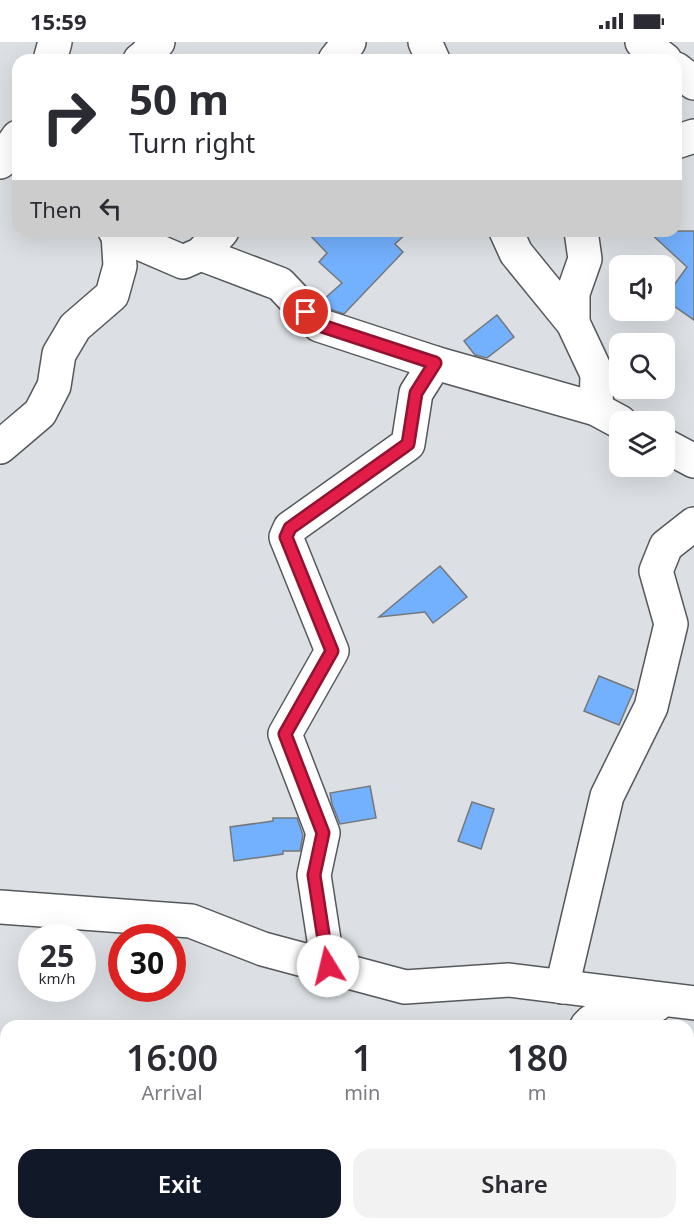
<!DOCTYPE html>
<html lang="en">
<head>
<meta charset="utf-8">
<style>
	body { margin:0; font-family:"Noto Sans",sans-serif; background:#f2f2f3; color:#2b2b33; height:100vh; display:flex; flex-direction:column; font-size:22px; white-space:nowrap }
	* { box-sizing:border-box; margin:0 }
	p { font-size:20px; color:#7c7c81 }
	.icon { flex:none; width:33px; height:33px; fill:none; stroke:currentColor; stroke-width:2; stroke-linecap:round; stroke-linejoin:round }
	.map { position:relative; flex:1; overflow:hidden }
	.sheet { position:absolute; left:0px; top:978px; width:694px; height:210px; display:flex; flex-direction:column; background:#fff; border-radius:18px 18px 0 0; box-shadow:0 6px 24px #0002 }
	.sheet>* { flex:none }
	.hud { position:absolute; left:12px; top:12px; width:670px; height:183px; border-radius:18px; box-shadow:0 6px 24px #0002; background:#fff; color:#2b2b33; overflow:hidden }
	.tools { position:absolute; left:609px; top:213px; display:grid; gap:12px }
	.tools a { display:grid; place-items:center; width:66px; height:66px; border-radius:12px; background:#fff; box-shadow:0 6px 24px #0002; font-size:30px }
	.speed { position:absolute; left:18px; top:882px; display:flex; gap:12px; font-size:30px; font-weight:700; text-align:center }
	.speed>* { display:grid; place-content:center; width:78px; height:78px; border-radius:50%; background:#fff; box-shadow:0 6px 24px #0002; line-height:1 }
	.speed small { font-size:15px; font-weight:400 }
	.speed .limit { border:9px solid #d22; background:#fff; color:#111 }
	.pin { position:absolute; display:grid; place-items:center; width:51px; height:51px; color:#fff; margin:-26px; border:3px solid #fff; border-radius:50%; box-shadow:0 2px 6px #0007 }
	.me { position:absolute; width:66px; margin:-33px; rotate:351deg; stroke-linejoin:round; filter:drop-shadow(0 0 4px #0008) }
	.turn { display:flex; align-items:center; gap:21px; height:126px; padding:0 18px; font-size:27px }
	.turn .icon { width:78px; height:78px; stroke-width:2.5 }
	.turn b { display:block; font-size:42px; line-height:51px }
	.then { display:flex; align-items:center; height:57px; padding:0 18px; background:#0003; gap:12px; font-size:22px }
	.eta { display:flex; justify-content:space-evenly; align-items:center; height:102px; text-align:center }
	.eta b { font-size:36px; font-weight:600; line-height:42px }
	.button { display:flex; gap:12px; margin-top:auto; padding:12px 18px }
	.button a { flex:1; height:69px; border-radius:18px; background:#111827; color:#fff; font-size:24px; font-weight:600; line-height:69px; text-align:center }
	.button a+a { background:#f2f2f3; color:#2b2b33 }
	.status { display:flex; justify-content:space-between; align-items:center; height:42px; padding:0 30px; background:#fff; direction:ltr }
	.status svg { height:16px; fill:currentColor }
	.map>svg:first-child { display:block }
	.building { fill:#73b0fd; stroke:#74787c; stroke-width:1.5 }
	.lines { fill:none; stroke-linecap:round; stroke-linejoin:round }
	.minor-casing { stroke:#55585c; stroke-width:36 }
	.minor { stroke:#fff; stroke-width:33 }
	.route-casing { stroke:#92132f; stroke-width:15 }
	.route { stroke:#e11d48; stroke-width:10 }
</style>
</head>
<body>
<div class="status"><b>15:59</b><svg viewBox="0 0 49 12"><path d="M0 12V9h3v3zM5 12V6h3v6zM10 12V3h3v9zM15 12V0h3v12zM26 1h20v11H26zM47 4h2v5h-2z"/></svg></div>
<div class="map">
<svg width="694" height="1188" viewBox="0 0 694 1188">
	<rect width="100%" height="100%" fill="#dce0e4"/>
	<!-- building -->
	<g class="building">
		<path d="M306 189H409L395 202 403 210 344 272 332 268 323 258 342 241 319 220 327 211Z"/>
		<path d="M648 189H694V278L664 257 687 225Z"/>
		<path d="M497 273 514 295 487 316 475 313 464 299Z"/>
		<path d="M440 524 467 555 433 581 425 570 379 575Z"/>
		<path d="M599 634 634 648 619 683 584 669Z"/>
		<path d="M370 744 376 776 340 782 332 762 330 751Z"/>
		<path d="M472 760 494 767 481 807 458 799Z"/>
		<path d="M273 776H297L303 793 300 809H283V812L234 819 230 785 273 779Z"/>
	</g>
	<g class="lines">
		<defs>
			<g id="minor">
				<path d="M425 0 433 18"/>
				<path d="M642 0 665 18"/>
				<path d="M50 18 55 0"/>
				<path d="M140 18 143 16 158 0"/>
				<path d="M335 18 349 0"/>
				<path d="M676 27 694 41"/>
				<path d="M676 100 694 94"/>
				<path d="M0 120 18 95"/>
				<path d="M115 189 118 192 183 220 201 212 222 189"/>
				<path d="M506 189 516 211 573 281 597 332 596 367"/>
				<path d="M201 212 280 242 319 283 435 321 596 367 620 380"/>
				<path d="M573 281V251L585 217 581 189"/>
				<path d="M664 403 694 419"/>
				<path d="M0 405 40 371 54 344 59 312 75 285 112 253 120 224 118 192"/>
				<path d="M0 865 191 879 263 907 405 945 509 938 694 961"/>
				<path d="M328 924 314 833 323 791 285 692 332 609 286 495 290 486 408 402 416 351 435 321"/>
				<path d="M562 945 607 754 651 665 671 582 656 529 666 504 694 482"/>
				<path d="M587 984 592 979 656 963"/>
				<path d="M476 1188 478 1182"/>
			</g>
		</defs>
		<!-- minor casing -->
		<use href="#minor" class="minor-casing"/>
		<!-- minor -->
		<use href="#minor" class="minor"/>
	</g>
	<g class="lines">
		<defs>
			<path id="route" d="M306 270 319 283 435 321 416 351 408 402 290 486 286 495 332 609 285 692 323 791 314 833 328 924"/>
		</defs>
		<!-- route casing -->
		<use href="#route" class="route-casing"/>
		<!-- route -->
		<use href="#route" class="route"/>
	</g>
</svg>
<div class="tools">
<a><svg class="icon" aria-label="sound" viewBox="0 0 24 24"><path d="M4 9h4l5-4v14l-5-4H4zM17 9q2 3 0 6"/></svg></a>
<a><svg class="icon" aria-label="search" viewBox="0 0 24 24"><circle cx="10" cy="10" r="6"/><path d="M15 15l6 6"/></svg></a>
<a><svg class="icon" aria-label="layers" viewBox="0 0 24 24"><path d="M12 4l9 5-9 5-9-5zM3 14l9 5 9-5"/></svg></a>
</div>
<div class="speed"><div>25<small>km/h</small></div><div class="limit">30</div></div>
<div class="pin" style="left:306px;top:270px;background:#d93025"><svg class="icon" aria-label="arrive" viewBox="0 0 24 24"><path d="M6 21V4h12l-3 4 3 4H6"/></svg></div>
<svg class="me" style="left:328px;top:924px" viewBox="-20 -20 40 40"><circle r="19" fill="#fff"/><path d="M0-13L10 11 0 6-10 11z" fill="#e11d48"/></svg>
<div class="hud">
<div class="turn"><svg class="icon" aria-label="right" viewBox="0 0 24 24"><path d="M7 20v-9h11M14 6l5 5-5 5"/></svg><div><b>50 m</b>Turn right</div></div>
<div class="then">Then<svg class="icon" aria-label="left" viewBox="0 0 24 24"><path d="M17 20v-9H6M10 6l-5 5 5 5"/></svg></div>
</div>
<section class="sheet">
<div class="eta">
<div><b>16:00</b><p>Arrival</p></div>
<div><b>1</b><p>min</p></div>
<div><b>180</b><p>m</p></div>
</div>
<div class="button"><a>Exit</a><a>Share</a></div>
</section>
</div>
</body>
</html>
